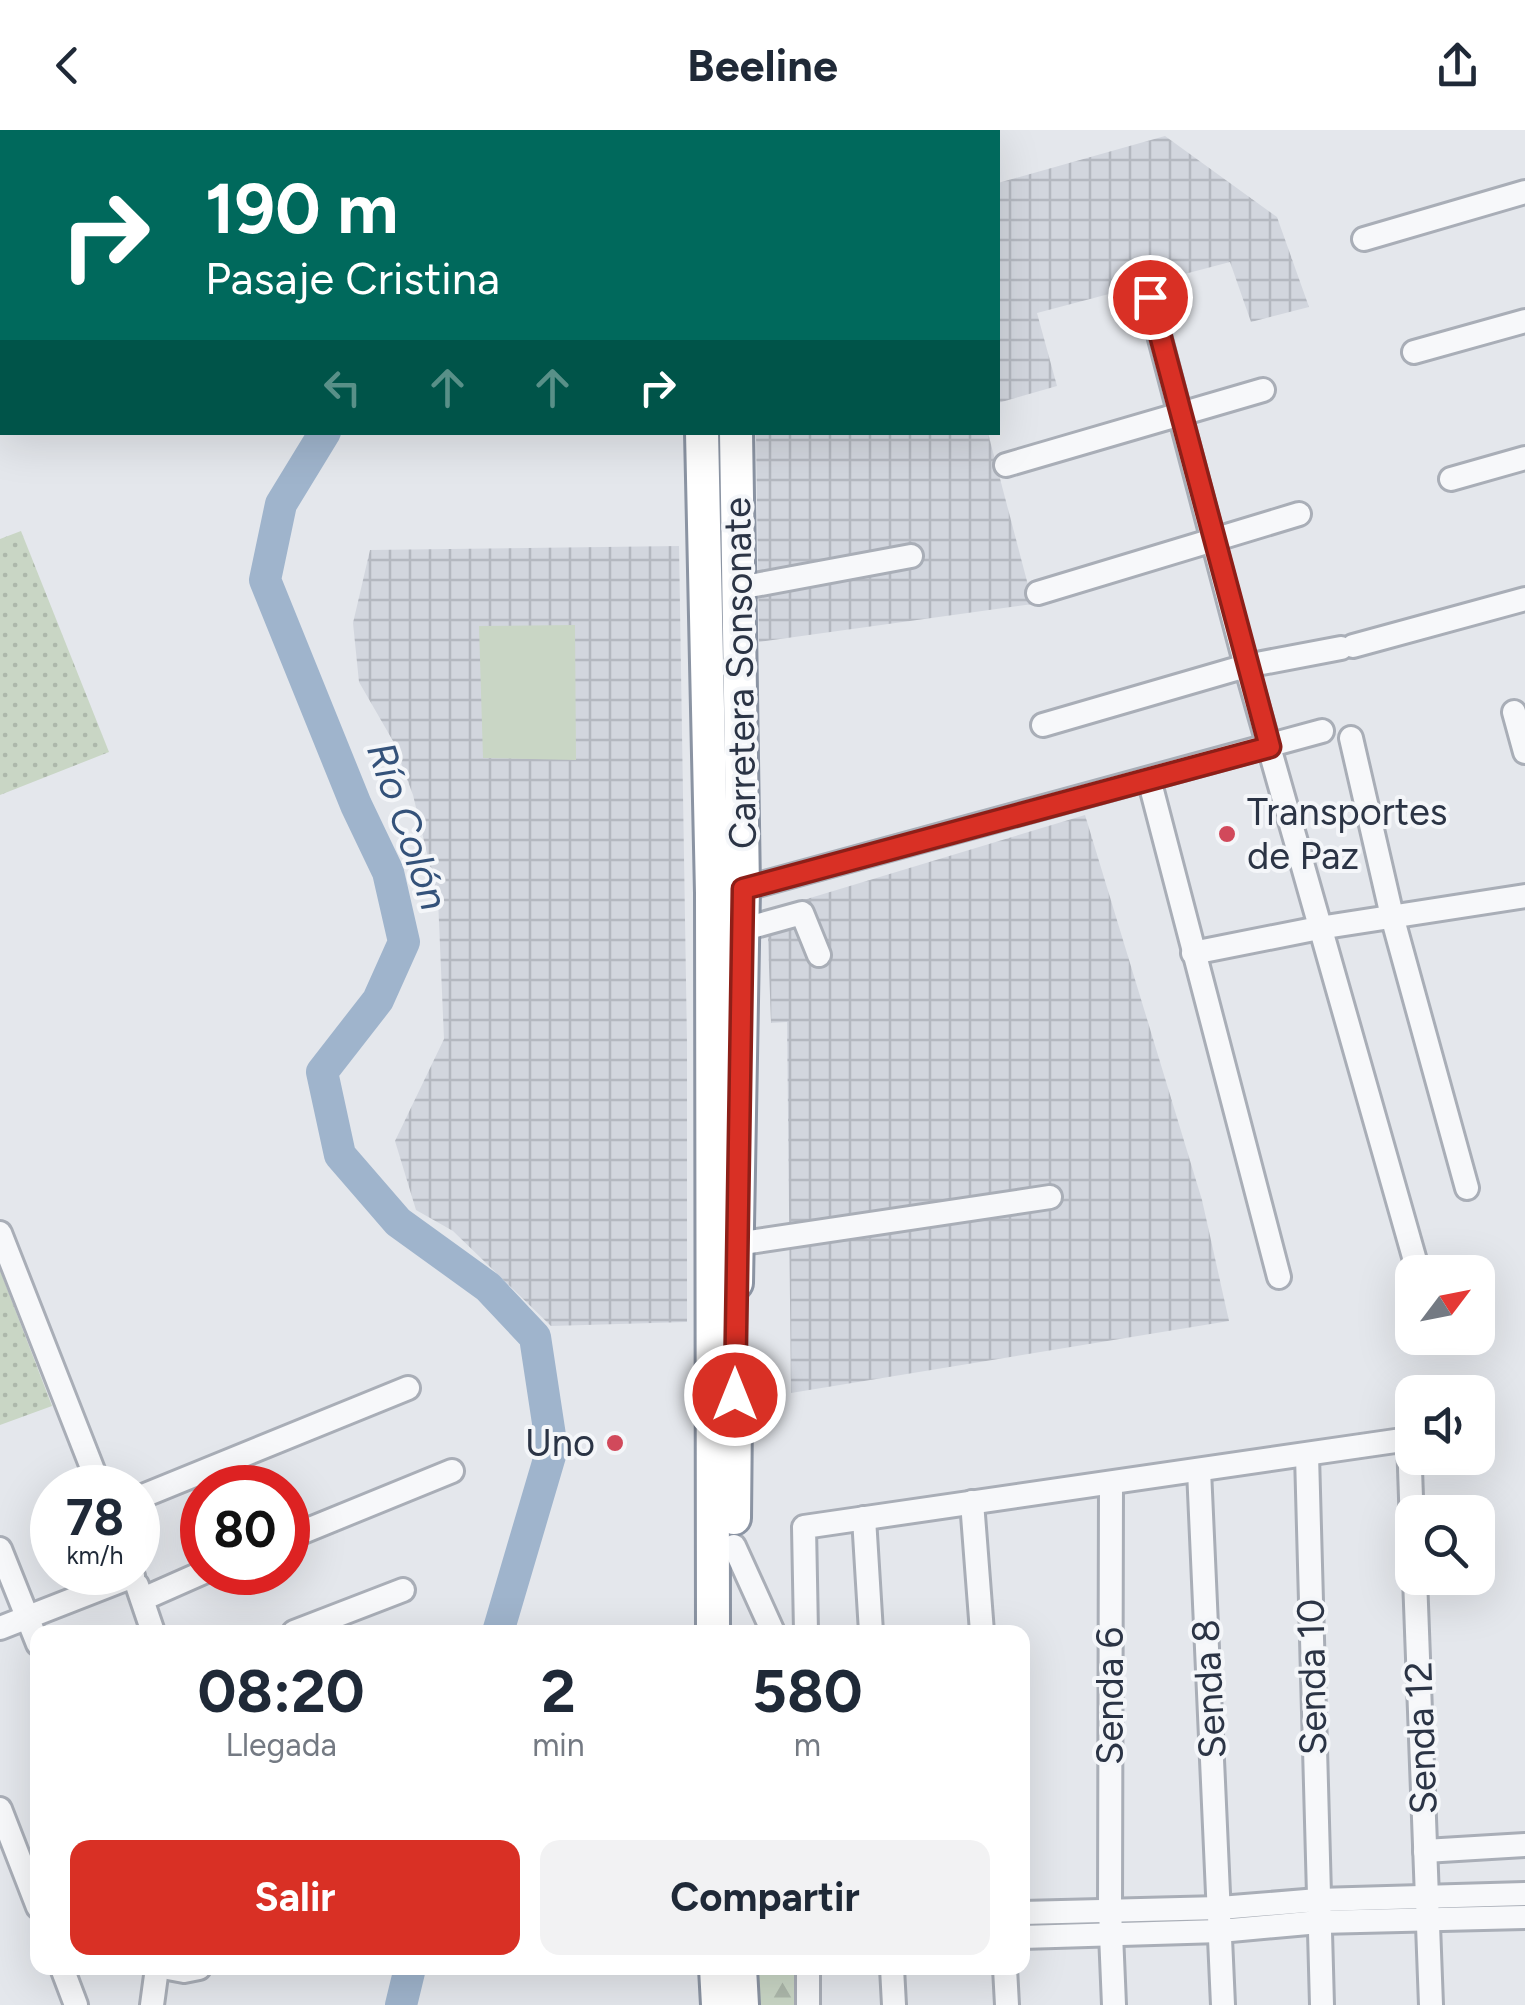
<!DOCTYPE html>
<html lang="es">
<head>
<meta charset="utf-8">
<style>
	body { margin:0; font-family:Figtree,sans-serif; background:#f2f2f3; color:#1f2937; height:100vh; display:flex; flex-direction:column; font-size:38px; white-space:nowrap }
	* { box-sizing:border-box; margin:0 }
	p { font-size:32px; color:#747a83 }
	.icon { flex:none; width:55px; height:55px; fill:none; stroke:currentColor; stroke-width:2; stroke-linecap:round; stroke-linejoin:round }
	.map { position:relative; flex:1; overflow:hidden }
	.side { position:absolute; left:30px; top:1495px; width:1000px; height:350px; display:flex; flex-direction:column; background:#fff; border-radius:20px; box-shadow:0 10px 40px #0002 }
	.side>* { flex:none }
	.top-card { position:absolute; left:0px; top:0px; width:1000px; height:305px; box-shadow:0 10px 40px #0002; background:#00695c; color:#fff; overflow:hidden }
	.needle { width:65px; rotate:58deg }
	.tools { position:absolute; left:1395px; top:1125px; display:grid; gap:20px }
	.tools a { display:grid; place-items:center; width:100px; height:100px; border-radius:20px; background:#fff; box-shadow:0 10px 40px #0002; font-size:50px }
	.speed { position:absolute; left:30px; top:1335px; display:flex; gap:20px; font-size:50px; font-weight:700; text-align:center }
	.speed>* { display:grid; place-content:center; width:130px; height:130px; border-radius:50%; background:#fff; box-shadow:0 10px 40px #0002; line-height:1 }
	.speed small { font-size:25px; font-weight:400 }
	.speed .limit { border:15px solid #d22; background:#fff; color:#111 }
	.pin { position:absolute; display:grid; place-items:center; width:85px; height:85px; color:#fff; margin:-42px; border:5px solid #fff; border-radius:50%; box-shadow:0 2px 10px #0007 }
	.me { position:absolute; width:110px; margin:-55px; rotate:0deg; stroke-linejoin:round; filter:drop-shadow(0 0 8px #0008) }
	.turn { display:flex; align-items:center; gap:35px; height:210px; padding:0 40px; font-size:45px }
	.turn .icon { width:130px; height:130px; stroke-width:2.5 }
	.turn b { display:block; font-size:70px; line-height:85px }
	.lanes { display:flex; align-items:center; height:95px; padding:0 40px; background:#0003; justify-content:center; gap:50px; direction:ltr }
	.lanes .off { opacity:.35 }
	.eta { display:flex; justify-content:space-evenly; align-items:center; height:170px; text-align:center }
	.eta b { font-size:60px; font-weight:700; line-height:70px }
	.button { display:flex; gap:20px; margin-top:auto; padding:20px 40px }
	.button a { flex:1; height:115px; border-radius:20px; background:#d93025; color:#fff; font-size:40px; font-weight:700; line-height:115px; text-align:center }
	.button a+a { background:#f2f2f3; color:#1f2937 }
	header { display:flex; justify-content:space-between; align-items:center; height:130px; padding:0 40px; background:#fff; font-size:45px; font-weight:700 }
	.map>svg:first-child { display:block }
	.industrial { fill:url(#industrial-grid) }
	.forest { fill:url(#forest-firs) }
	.park { fill:url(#park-dots) }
	.garden { fill:#c9d6c5 }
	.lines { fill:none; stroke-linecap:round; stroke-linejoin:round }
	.river { stroke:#9fb4cc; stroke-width:32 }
	.minor-casing { stroke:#a9aeb7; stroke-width:28 }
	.highway-casing { stroke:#8b94a3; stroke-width:38 }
	.minor { stroke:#f7f8fa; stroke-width:22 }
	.highway { stroke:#fff; stroke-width:32 }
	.route-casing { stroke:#8d1f18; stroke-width:25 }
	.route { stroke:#d93025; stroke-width:18 }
	.poi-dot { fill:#d1495b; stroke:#f4f6f9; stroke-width:4 }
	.labels { text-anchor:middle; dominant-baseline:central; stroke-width:8; stroke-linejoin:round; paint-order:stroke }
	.street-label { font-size:38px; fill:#2b3445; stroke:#f4f6f9 }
	.poi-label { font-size:38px; fill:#2b3445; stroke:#f4f6f9; text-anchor:start }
	.water-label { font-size:40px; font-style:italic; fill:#34527a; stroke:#f4f6f9 }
</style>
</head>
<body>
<header><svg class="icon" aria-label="back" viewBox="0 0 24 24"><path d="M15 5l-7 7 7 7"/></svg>Beeline<svg class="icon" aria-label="share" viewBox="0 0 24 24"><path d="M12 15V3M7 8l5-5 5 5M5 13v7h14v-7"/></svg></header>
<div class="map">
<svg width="1525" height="1875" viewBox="0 0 1525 1875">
	<defs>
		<pattern id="industrial-grid" width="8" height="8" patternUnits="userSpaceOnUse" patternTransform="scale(2.5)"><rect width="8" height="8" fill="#d2d6de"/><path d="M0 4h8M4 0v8" fill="none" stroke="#b4b8c0"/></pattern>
		<pattern id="forest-firs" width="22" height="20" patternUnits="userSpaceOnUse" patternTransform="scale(2.5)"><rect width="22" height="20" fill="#c9d6c5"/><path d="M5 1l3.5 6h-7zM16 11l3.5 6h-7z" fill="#adb8ab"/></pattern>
		<pattern id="park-dots" width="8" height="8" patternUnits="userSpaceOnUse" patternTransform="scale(2.5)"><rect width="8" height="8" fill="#c9d6c5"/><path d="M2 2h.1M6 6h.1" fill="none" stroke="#adb8ab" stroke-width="1.8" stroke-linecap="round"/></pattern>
	</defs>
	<rect width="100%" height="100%" fill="#e4e7ec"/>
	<!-- industrial -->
	<g class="industrial">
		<path d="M1165 6 1277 87 1309 177 1251 192 1230 132 1037 183 1057 256 998 273V53Z"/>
		<path d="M756 303H988L1033 474 759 512Z"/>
		<path d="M679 416 687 913V1192L551 1196 453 1101 416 1080 395 1011 444 909 438 769 413 665 393 611 359 552 353 493 370 420Z"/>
		<path d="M1085 685 1202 1070 1229 1191 791 1263 787 892 771 893 767 781Z"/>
	</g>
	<!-- forest -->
	<path class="forest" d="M756 1838H799L800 1875H758Z"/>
	<!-- park -->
	<g class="park">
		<path d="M21 401 109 622 0 665V409Z"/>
		<path d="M0 1140 52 1276 0 1295Z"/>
	</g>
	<!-- garden -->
	<path class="garden" d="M575 495 576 630 483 628 479 496Z"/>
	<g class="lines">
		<!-- river -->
		<g class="river">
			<path d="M615 2 616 0"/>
			<path d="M325 302 281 374 265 450 356 675 388 742 404 812 378 870 322 942 340 1025 398 1092 488 1157 535 1207 552 1319 498 1502"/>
			<path d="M401 1875 410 1838"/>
		</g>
		<defs>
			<g id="minor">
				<path d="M1364 109 1525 62"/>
				<path d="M1149 167 1246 536 1416 1134"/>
				<path d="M1414 222 1525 191"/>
				<path d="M1006 335 1263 260"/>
				<path d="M1451 349 1525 328"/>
				<path d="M739 458 911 426"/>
				<path d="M1038 463 1299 384"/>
				<path d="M1353 516 1525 469"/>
				<path d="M1514 582 1525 622"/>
				<path d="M1043 595 1246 536 1341 518"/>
				<path d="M1351 608 1392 786 1467 1058"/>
				<path d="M1149 649 1279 1147"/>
				<path d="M743 759 1322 601"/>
				<path d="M741 800 802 783 819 825"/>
				<path d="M1193 823 1319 798 1525 766"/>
				<path d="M0 1103 100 1358"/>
				<path d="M736 1114 1050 1067"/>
				<path d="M1307 1325 1322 1875"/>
				<path d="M1199 1340 1223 1875"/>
				<path d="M1111 1353 1110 1780 1114 1875"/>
				<path d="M138 1368 408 1258"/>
				<path d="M972 1372 982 1502"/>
				<path d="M864 1388 871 1502"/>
				<path d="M288 1408 452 1341"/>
				<path d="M734 1416 773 1502"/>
				<path d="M0 1419 38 1514"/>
				<path d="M1415 1448 1431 1875"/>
				<path d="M137 1455 153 1502"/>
				<path d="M143 1469 204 1442"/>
				<path d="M0 1498 133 1446"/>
				<path d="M294 1502 403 1460"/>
				<path d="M806 1502 804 1397 1409 1309 1412 1397"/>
				<path d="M0 1679 38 1777"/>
				<path d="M1425 1721 1525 1715"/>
				<path d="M1022 1783 1220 1778 1318 1770 1525 1764"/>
				<path d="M1022 1807 1220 1801 1319 1792 1525 1787"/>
				<path d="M62 1838 76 1875"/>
				<path d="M168 1838 184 1841 199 1838"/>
				<path d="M808 1838V1875"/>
				<path d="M892 1838 894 1875"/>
				<path d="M1005 1838 1007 1875"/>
				<path d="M152 1875 157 1838"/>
			</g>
			<g id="highway">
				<path d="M698 0V2"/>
				<path d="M730 0V2"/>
				<path d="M702 302 712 763 713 1502"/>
				<path d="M736 1153 743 759 736 302"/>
				<path d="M734 1388 735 1287"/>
				<path d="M716 1838 718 1875"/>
				<path d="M740 1838 742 1875"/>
			</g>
		</defs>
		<!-- minor casing -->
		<use href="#minor" class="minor-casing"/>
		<!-- highway casing -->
		<use href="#highway" class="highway-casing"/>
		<!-- minor -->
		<use href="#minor" class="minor"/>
		<!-- highway -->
		<use href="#highway" class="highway"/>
	</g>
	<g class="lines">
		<defs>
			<path id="route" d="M735 1265 743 759 1270 617 1150 167"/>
		</defs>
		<!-- route casing -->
		<use href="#route" class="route-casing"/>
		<!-- route -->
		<use href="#route" class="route"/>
	</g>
	<!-- markers -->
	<g class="poi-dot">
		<circle cx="1227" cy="704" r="10"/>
		<circle cx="615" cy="1313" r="10"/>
	</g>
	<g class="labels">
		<!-- street labels -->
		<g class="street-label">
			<text transform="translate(740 543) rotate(-91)">Carretera Sonsonate</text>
			<text transform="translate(1312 1547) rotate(-91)">Senda 10</text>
			<text transform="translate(1209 1559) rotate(-93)">Senda 8</text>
			<text transform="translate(1110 1566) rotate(-90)">Senda 6</text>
			<text transform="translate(1421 1608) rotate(-92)">Senda 12</text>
		</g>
		<!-- poi labels -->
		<g class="poi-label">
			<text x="1247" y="682">Transportes<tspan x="1247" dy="44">de Paz</tspan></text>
			<text x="595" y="1313" text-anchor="end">Uno</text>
		</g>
		<!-- water labels -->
		<g class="water-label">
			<text transform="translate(408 696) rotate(71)">Río Colón</text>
		</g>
	</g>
</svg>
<div class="tools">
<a><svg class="needle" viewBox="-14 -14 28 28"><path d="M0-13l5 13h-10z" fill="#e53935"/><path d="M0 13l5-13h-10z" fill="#747a83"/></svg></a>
<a><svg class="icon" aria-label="sound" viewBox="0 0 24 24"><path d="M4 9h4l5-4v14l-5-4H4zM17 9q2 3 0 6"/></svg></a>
<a><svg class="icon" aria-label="search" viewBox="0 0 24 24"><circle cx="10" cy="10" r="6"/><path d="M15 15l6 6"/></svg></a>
</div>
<div class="speed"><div>78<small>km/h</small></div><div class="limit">80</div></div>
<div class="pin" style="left:1150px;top:167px;background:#d93025"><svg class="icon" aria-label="arrive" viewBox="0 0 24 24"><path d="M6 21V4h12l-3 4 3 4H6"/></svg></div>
<svg class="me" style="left:735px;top:1265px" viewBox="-20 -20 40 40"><circle r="17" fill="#d93025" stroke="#fff" stroke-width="3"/><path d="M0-11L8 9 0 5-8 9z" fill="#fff"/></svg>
<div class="top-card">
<div class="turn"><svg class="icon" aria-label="right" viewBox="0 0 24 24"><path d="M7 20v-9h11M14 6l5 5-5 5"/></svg><div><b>190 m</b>Pasaje Cristina</div></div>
<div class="lanes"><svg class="icon off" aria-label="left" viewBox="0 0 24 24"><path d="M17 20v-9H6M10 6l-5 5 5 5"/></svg><svg class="icon off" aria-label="ahead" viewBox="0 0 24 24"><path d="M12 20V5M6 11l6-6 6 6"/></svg><svg class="icon off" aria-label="ahead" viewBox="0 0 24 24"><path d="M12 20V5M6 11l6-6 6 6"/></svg><svg class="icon" aria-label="right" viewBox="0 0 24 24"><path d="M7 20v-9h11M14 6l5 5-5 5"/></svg></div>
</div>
<section class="side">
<div class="eta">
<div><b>08:20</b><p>Llegada</p></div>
<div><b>2</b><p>min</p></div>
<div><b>580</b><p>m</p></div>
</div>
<div class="button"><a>Salir</a><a>Compartir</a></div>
</section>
</div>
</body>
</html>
